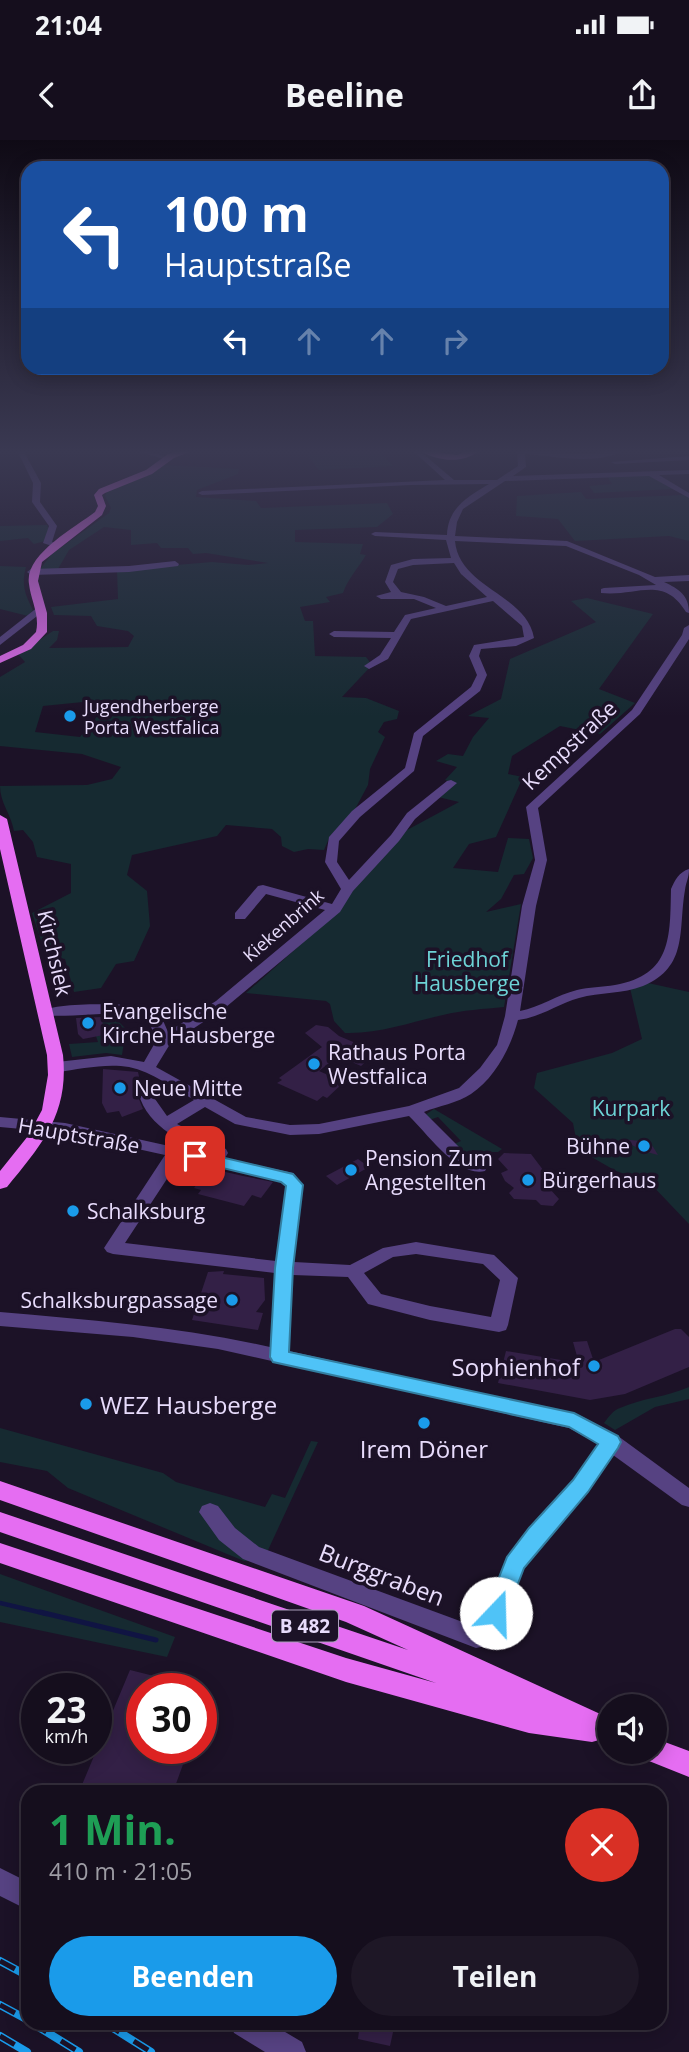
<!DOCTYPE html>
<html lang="de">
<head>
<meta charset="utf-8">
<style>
	body { margin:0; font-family:"Open Sans",sans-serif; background:#1e1726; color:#f1f3f6; height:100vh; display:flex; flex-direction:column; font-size:26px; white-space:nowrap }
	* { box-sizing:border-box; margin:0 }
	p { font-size:23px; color:#9d9ca4 }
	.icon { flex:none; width:38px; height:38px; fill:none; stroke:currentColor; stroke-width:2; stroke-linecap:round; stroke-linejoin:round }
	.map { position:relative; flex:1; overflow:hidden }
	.details { position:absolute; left:21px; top:1645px; width:646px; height:245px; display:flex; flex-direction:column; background:#150e1d; border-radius:21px; box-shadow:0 4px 18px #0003,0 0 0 2px #342e3b }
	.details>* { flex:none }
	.top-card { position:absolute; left:21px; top:21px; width:648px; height:214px; border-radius:21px; box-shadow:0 4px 18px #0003,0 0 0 2px #342e3b; background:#1a4fa0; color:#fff; overflow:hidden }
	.controls { position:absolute; left:597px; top:1554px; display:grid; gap:14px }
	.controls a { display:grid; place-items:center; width:70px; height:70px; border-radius:50%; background:#150e1d; box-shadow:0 4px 18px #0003,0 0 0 2px #342e3b; font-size:35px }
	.speed { position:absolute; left:21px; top:1533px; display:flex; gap:14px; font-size:35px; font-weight:700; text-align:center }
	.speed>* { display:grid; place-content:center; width:91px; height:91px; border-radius:50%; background:#150e1d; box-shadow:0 4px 18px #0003,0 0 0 2px #342e3b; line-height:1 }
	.speed small { font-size:18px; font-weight:400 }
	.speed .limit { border:10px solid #d22; background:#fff; color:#111 }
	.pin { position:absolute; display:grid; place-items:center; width:60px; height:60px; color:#fff; margin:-30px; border-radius:14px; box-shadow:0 4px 10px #0006 }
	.me { position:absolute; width:77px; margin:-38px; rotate:21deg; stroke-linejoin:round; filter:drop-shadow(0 0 5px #0008) }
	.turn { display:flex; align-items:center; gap:24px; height:147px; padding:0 28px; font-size:32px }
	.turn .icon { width:91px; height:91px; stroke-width:2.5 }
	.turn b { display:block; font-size:49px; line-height:60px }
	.lanes { display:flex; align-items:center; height:66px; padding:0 28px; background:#0003; justify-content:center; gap:35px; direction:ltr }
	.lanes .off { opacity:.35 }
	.round { display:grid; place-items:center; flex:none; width:74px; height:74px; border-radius:37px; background:#1e1726 }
	.headline { display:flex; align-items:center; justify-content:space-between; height:119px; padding:0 28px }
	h1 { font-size:42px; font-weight:700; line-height:52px; color:#1e9e55 }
	.primary-button { display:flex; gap:14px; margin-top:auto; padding:14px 28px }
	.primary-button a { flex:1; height:80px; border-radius:42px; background:#1a9bea; color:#fff; font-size:28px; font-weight:700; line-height:80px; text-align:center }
	.primary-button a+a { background:#1e1726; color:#f1f3f6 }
	.status { display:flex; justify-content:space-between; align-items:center; height:49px; padding:0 35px; background:#150e1d; direction:ltr }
	.status svg { height:19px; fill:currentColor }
	header { display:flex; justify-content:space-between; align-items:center; height:91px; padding:0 28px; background:#150e1d; font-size:32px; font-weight:700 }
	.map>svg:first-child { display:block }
	.green { fill:#162a31; fill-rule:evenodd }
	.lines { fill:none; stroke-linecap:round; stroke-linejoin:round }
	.stream-far1 { stroke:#101443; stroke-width:4.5 }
	.stream { stroke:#101443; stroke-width:5 }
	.building { fill:#332046 }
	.minor { fill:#564282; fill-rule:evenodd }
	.major { fill:#e56df2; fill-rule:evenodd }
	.rail-casing { stroke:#1a9bea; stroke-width:8 }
	.rail { stroke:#1c1227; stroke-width:5; stroke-dasharray:17; stroke-linecap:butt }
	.route { fill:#4fc3f7; stroke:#337fa1; stroke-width:2 }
	.poi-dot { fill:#1a9bea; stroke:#1c1227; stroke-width:2.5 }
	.labels { text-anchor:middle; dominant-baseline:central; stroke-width:7; stroke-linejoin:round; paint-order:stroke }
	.far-poi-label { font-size:18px; fill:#e8dcfc; stroke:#1c1227; text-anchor:start }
	.far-street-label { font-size:18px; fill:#e8dcfc; stroke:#1c1227 }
	.shield { fill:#1c1227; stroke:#ab9fbc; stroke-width:2 }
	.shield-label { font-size:19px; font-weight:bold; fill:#e8dcfc }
	.street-label { font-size:21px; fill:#e8dcfc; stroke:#1c1227 }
	.park-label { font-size:21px; fill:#6dd3d6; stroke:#1c1227 }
	.poi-label { font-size:21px; fill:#e8dcfc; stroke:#1c1227; text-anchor:start }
	.near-poi-label { font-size:24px; fill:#e8dcfc; stroke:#1c1227; text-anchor:end }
	.near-street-label { font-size:24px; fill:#e8dcfc; stroke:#1c1227 }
</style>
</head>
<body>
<div class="status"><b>21:04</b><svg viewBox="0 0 49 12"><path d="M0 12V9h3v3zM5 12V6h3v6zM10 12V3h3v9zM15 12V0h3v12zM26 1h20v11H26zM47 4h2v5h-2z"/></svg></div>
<header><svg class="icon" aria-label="back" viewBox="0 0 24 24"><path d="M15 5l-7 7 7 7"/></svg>Beeline<svg class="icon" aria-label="share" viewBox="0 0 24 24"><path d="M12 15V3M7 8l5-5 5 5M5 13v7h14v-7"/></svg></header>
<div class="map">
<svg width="689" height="1912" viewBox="0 0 689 1912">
	<rect width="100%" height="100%" fill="#1c1227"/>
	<!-- green -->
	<g class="green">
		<path d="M345 310H411L380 312 393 326 319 330 307 315 349 313Z"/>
		<path d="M163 325 239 329 238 334 197 350 196 357 256 361 261 368 387 363 393 374 377 387 295 390V402L363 404 360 414 366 415C359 427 347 440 343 453L326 457 330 462 300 467 305 481H313L315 516 366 517 372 525 342 557 366 558 399 571 397 579 384 582 378 592 385 597 370 629 368 645 353 673 330 696 324 710 308 709 294 712 282 706 281 697 272 689 226 685 217 696 132 715 127 735 147 751 150 786 134 821 116 824 101 848 74 852 65 819 46 816 32 773 71 753V724L37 717 33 702 23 690 14 691C11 674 0 663 0 646L87 645 112 639 121 627 82 614 0 606V537L25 522 18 514 53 491H59L57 500 49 508 128 507 134 496 128 491 97 486 91 476 54 475 51 467 118 459 117 430 212 422 248 425 268 423 206 413 193 414 188 408H161L157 403 131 405V390L104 387 69 410 58 429H40L52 414 109 373 111 368 105 356 107 352 146 336ZM93 561 100 573 80 597 35 592 43 566Z"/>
		<path d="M650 335 673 349 594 353 589 346 612 344 607 336Z"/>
		<path d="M581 352 586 359 684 355 689 358V401L669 396 575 401 558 379 516 376 517 356Z"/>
		<path d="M47 385 49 389 45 401 34 404 28 398 0 401V386Z"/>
		<path d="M0 426 26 427C21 444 25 455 33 470L28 476 0 469Z"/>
		<path d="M587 458 653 474 599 549 635 563 600 594 560 586 512 616 508 634 523 637 496 697 469 704 453 728 498 732 508 698 529 699 533 718 524 734 514 735 501 759 486 772 521 764 504 867C484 869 463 870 443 875 410 882 380 894 345 893L334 881 330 864 326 861 246 853 336 773 361 740 407 690 459 662 438 657 454 643 445 640 457 627 436 621 448 614 463 616 473 597 489 578 468 576 501 559 510 519 596 482 571 461Z"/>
		<path d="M648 843 689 852V1084L649 1042 616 1031 588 1015 577 1004 573 983 534 948 537 933 612 913 642 899 630 848Z"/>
		<path d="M109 872 126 889 122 915 106 913 72 917 69 904 98 902 96 896 104 894 103 888H100L98 879 105 878V873Z"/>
		<path d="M434 969 502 1009 498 1012H489L487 1017H483V1011L472 1010V1016L463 1014 452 1005 461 1001 438 977 429 980 425 975Z"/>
		<path d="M689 1247V1259L655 1267 615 1290 604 1283C608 1278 613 1270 620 1268 642 1258 667 1257 689 1247Z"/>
		<path d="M0 1288 163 1333 176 1342 265 1367 272 1354 285 1358 311 1301 318 1302 263 1421H244L68 1348 47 1331 0 1322Z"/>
		<path d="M0 1434 175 1497 167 1517 0 1482Z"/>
	</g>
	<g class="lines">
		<!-- stream-far1 -->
		<path class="stream-far1" d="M0 1463 47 1474"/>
		<!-- stream -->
		<path class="stream" d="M40 1472 156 1500"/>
	</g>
	<!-- building -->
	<g class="building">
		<path d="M102 877 104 895 83 899 78 894 76 878Z"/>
		<path d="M316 885 328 887 339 896 377 912 361 926 338 916 319 931 344 942 327 958 323 956 317 961 277 943 282 940 279 938 322 907 305 893Z"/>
		<path d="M103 929 138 932 140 941 134 947 143 969 122 977 119 971 107 973 102 963Z"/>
		<path d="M621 999 650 1002 658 1015 643 1011Z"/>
		<path d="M504 1013 531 1014 556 1047 550 1049 559 1059 553 1066 541 1065 536 1060 514 1059 509 1053 514 1048 505 1041 501 1033 508 1030 498 1019Z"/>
		<path d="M358 1019 369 1027 337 1045 326 1036Z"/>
		<path d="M208 1028 243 1036 273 1042 261 1058 252 1055 244 1066 198 1054 201 1050 194 1048Z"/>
		<path d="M224 1131 223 1134 264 1138 265 1160 256 1172 263 1173 258 1190 192 1180 208 1132Z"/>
		<path d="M675 1189H681L689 1197V1227L625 1254 590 1260 498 1243 506 1211 579 1223 573 1202 587 1201 594 1222Z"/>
		<path d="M130 1530 190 1545V1549H142V1608H189L173 1652H79Z"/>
		<path d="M360 1883H395L390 1906 358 1899Z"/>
	</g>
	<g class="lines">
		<!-- minor -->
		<g class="minor">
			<path d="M17 310H23L41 343 40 362 57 386 52 402 58 404V408L43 403 49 386 32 362 33 343Z"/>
			<path d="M133 310H144L171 318 167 320Z"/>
			<path d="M412 310H423L421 312 454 340H497L518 326 517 313 513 310 585 314 625 310C596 326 556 316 525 314L526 327 513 336 689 330V334L659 335 689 353V358L649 336 505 341 463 369 457 382 455 396 567 401 655 437 689 435V441L664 442C679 449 689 455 689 473L686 472C663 434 636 457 601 453V449L604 448 656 445 639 435 566 406 455 401C459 448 527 454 534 498L516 506 481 509 479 516 487 535 480 551 423 596 414 631 360 677 339 701 337 722 349 740 391 695 407 673 447 641 451 640 457 643 415 679 399 701 353 751 340 772 226 867 170 904 156 927 246 977 290 985 319 984 409 966 459 948 480 928 497 905 505 876 522 766 535 720 526 667 632 570 682 495 684 488 689 485V499L640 574 538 668 547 720 536 766 520 871C540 867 557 855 577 850 589 847 602 847 615 845 672 835 670 797 671 749 675 740 679 732 689 729 689 738 686 742 685 750 678 789 689 827 643 846 623 854 600 852 579 858 558 864 541 877 518 880 511 907 495 938 471 954 458 963 438 966 424 972L471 1019 485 1023 487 1027 485 1031C458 1038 427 993 409 976L319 994 290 995 235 984 205 967 177 984 226 1009 228 1013 225 1018 293 1033 303 1045 294 1122 350 1125 383 1108 416 1102 494 1115 518 1138 508 1185 506 1190 499 1192 430 1180 368 1164 348 1137 293 1135 289 1211 581 1276 618 1296 689 1348V1367L682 1365 613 1315 588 1352 524 1428 495 1504 476 1508 243 1419 219 1400 199 1372 202 1366 210 1363 218 1366 235 1388 259 1407 479 1488 507 1417 574 1340 598 1304 569 1288 218 1209 133 1197 0 1186V1172C91 1180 181 1187 270 1207L275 1133 113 1114 107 1112 104 1108 165 1015 65 993 0 987V977L65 983 210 1015C178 999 143 985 137 946L145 941 153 946 155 959 167 976 194 960C174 948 152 932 129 927 106 923 80 929 57 932L49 927 57 922 111 916 144 922 156 901 147 875C126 869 46 881 38 873 51 861 139 863 158 869L168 892 216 861 325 770 266 754 245 779H235V773L258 746 263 745 332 764 341 749 325 722 329 697 352 671 405 628 414 593 471 547 477 535 469 516 474 505 524 497 522 486 493 461 411 479 388 519 369 529 364 526 380 515 391 498 334 497 329 494 334 491 394 492 405 475 436 468 414 459H381L376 456 391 452 385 442 391 425 413 419 451 418 446 400 375 396 371 394 375 392 447 395C448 368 467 357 489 344L411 345 202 355 198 353 202 351 445 340ZM454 423 461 434 487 457 446 466 424 457 401 452 393 442 398 429 413 425ZM180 1019 281 1041 286 1046 276 1121 125 1103ZM416 1114 483 1124 500 1140 491 1177 430 1166 381 1154 364 1133 393 1117Z"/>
			<path d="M689 316V320L615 324 611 322Z"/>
			<path d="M175 421 179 424 178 426 129 432 31 435 27 432 31 429 129 426Z"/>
			<path d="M38 467 46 469 0 505V497Z"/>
			<path d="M0 1728 28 1742V1770L0 1756Z"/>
			<path d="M230 1883H270L302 1902 306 1912H265L234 1893Z"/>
		</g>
		<!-- major -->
		<g class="major">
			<path d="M183 310H194L174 318 152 334 105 353 102 355 106 366 102 375 42 422 38 441 47 473V492L31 509 0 523V516L23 505 36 492C40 475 31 461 29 444 24 415 74 388 95 372L98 366 94 355 99 349 146 330 168 314Z"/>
			<path d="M419 310 457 315 470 310H479C464 325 435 321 419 310Z"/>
			<path d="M0 675 7 679 63 915C69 974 42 1004 7 1047L0 1049V1031L28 996 42 970 48 935 47 915 0 709Z"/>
			<path d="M0 1341 364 1466 609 1578V1603L599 1600 592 1602 529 1593 346 1542 0 1423V1403L346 1518 436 1543 0 1392V1372L408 1510 346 1482 0 1360Z"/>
			<path d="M654 1598 689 1611V1637L644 1619 641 1612H654Z"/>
		</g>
		<defs>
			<g id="rail">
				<path d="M0 1821 28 1836"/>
				<path d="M0 1865 28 1880"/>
				<path d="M32 1883 79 1912"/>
				<path d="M105 1883 151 1912"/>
				<path d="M0 1896 27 1912"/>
			</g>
		</defs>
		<!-- rail casing -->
		<use href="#rail" class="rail-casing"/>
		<!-- rail -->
		<use href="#rail" class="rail"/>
	</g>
	<!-- sky -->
	<linearGradient id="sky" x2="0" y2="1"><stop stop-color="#0f0a15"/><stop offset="0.54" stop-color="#3a3952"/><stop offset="1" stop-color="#3a3952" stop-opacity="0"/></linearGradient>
	<rect width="689" height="577" fill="url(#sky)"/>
	<!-- route -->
	<path class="route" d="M195 1011 293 1034 303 1045 293 1128 289 1212 574 1273 618 1296 621 1302 618 1308 588 1352 524 1428 504 1480 496 1483 488 1480 485 1473 507 1417 529 1388 573 1340 598 1304 569 1287 273 1222 270 1217 275 1128 286 1046 281 1042 189 1020 187 1016Z"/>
	<!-- markers -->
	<g class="poi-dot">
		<circle cx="70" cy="576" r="7"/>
		<circle cx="88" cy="883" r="7"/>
		<circle cx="314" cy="924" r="7"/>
		<circle cx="120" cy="948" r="7"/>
		<circle cx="644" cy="1006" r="7"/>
		<circle cx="351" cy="1030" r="7"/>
		<circle cx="528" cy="1040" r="7"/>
		<circle cx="73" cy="1071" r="7"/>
		<circle cx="232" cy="1160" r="7"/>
		<circle cx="594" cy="1226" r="7"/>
		<circle cx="86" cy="1264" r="7"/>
		<circle cx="424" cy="1283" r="7"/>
	</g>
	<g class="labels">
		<!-- far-poi labels -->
		<g class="far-poi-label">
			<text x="84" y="566">Jugendherberge<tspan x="84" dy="21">Porta Westfalica</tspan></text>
		</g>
		<!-- far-street labels -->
		<g class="far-street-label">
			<text transform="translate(283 785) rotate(-41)">Kiekenbrink</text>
		</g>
		<!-- shield labels -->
		<rect class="shield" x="272" y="1470.5" width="66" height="31" rx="5"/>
		<g class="shield-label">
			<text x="305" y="1486">B 482</text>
		</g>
		<!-- street labels -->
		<g class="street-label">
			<text transform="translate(569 605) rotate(-43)">Kempstraße</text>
			<text transform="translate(55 813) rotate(77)">Kirchsiek</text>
			<text transform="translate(79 995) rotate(10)">Hauptstraße</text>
		</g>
		<!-- park labels -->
		<g class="park-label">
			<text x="467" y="819">Friedhof<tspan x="467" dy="24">Hausberge</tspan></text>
			<text x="631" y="968">Kurpark</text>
		</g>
		<!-- poi labels -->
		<g class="poi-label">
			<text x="102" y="871">Evangelische<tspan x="102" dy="24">Kirche Hausberge</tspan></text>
			<text x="328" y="912">Rathaus Porta<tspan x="328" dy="24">Westfalica</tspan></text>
			<text x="134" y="948">Neue Mitte</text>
			<text x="630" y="1006" text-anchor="end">Bühne</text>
			<text x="365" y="1018">Pension Zum<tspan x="365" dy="24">Angestellten</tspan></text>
			<text x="542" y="1040">Bürgerhaus</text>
			<text x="87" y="1071">Schalksburg</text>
			<text x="218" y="1160" text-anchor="end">Schalksburgpassage</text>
		</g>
		<!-- near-poi labels -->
		<g class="near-poi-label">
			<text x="580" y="1226">Sophienhof</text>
			<text x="100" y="1264" text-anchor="start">WEZ Hausberge</text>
			<text x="424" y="1308" text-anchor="middle">Irem Döner</text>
		</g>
		<!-- near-street labels -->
		<g class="near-street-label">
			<text transform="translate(382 1434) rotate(21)">Burggraben</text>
		</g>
	</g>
</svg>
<div class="controls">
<a><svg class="icon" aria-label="sound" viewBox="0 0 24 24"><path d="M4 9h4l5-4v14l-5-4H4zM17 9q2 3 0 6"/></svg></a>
</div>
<div class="speed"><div>23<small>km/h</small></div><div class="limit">30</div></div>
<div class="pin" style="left:195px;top:1016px;background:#d93025"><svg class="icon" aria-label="arrive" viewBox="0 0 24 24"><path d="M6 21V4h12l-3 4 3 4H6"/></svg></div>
<svg class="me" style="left:496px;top:1473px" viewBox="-20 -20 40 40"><circle r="19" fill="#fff"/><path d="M0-13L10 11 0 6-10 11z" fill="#4fc3f7"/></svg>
<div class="top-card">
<div class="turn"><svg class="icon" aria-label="left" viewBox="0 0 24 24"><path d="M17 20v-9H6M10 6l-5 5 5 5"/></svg><div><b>100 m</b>Hauptstraße</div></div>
<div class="lanes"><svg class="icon" aria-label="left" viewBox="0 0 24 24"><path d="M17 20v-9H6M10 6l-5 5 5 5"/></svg><svg class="icon off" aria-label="ahead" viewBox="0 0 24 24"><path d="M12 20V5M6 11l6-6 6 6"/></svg><svg class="icon off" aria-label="ahead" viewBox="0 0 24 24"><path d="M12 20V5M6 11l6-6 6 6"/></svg><svg class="icon off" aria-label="right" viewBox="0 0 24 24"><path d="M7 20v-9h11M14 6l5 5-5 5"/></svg></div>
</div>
<section class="details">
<div class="headline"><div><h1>1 Min.</h1><p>410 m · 21:05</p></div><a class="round" style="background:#d93025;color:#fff"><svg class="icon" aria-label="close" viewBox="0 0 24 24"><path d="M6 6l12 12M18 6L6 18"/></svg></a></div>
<div class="primary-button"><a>Beenden</a><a>Teilen</a></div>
</section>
</div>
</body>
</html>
